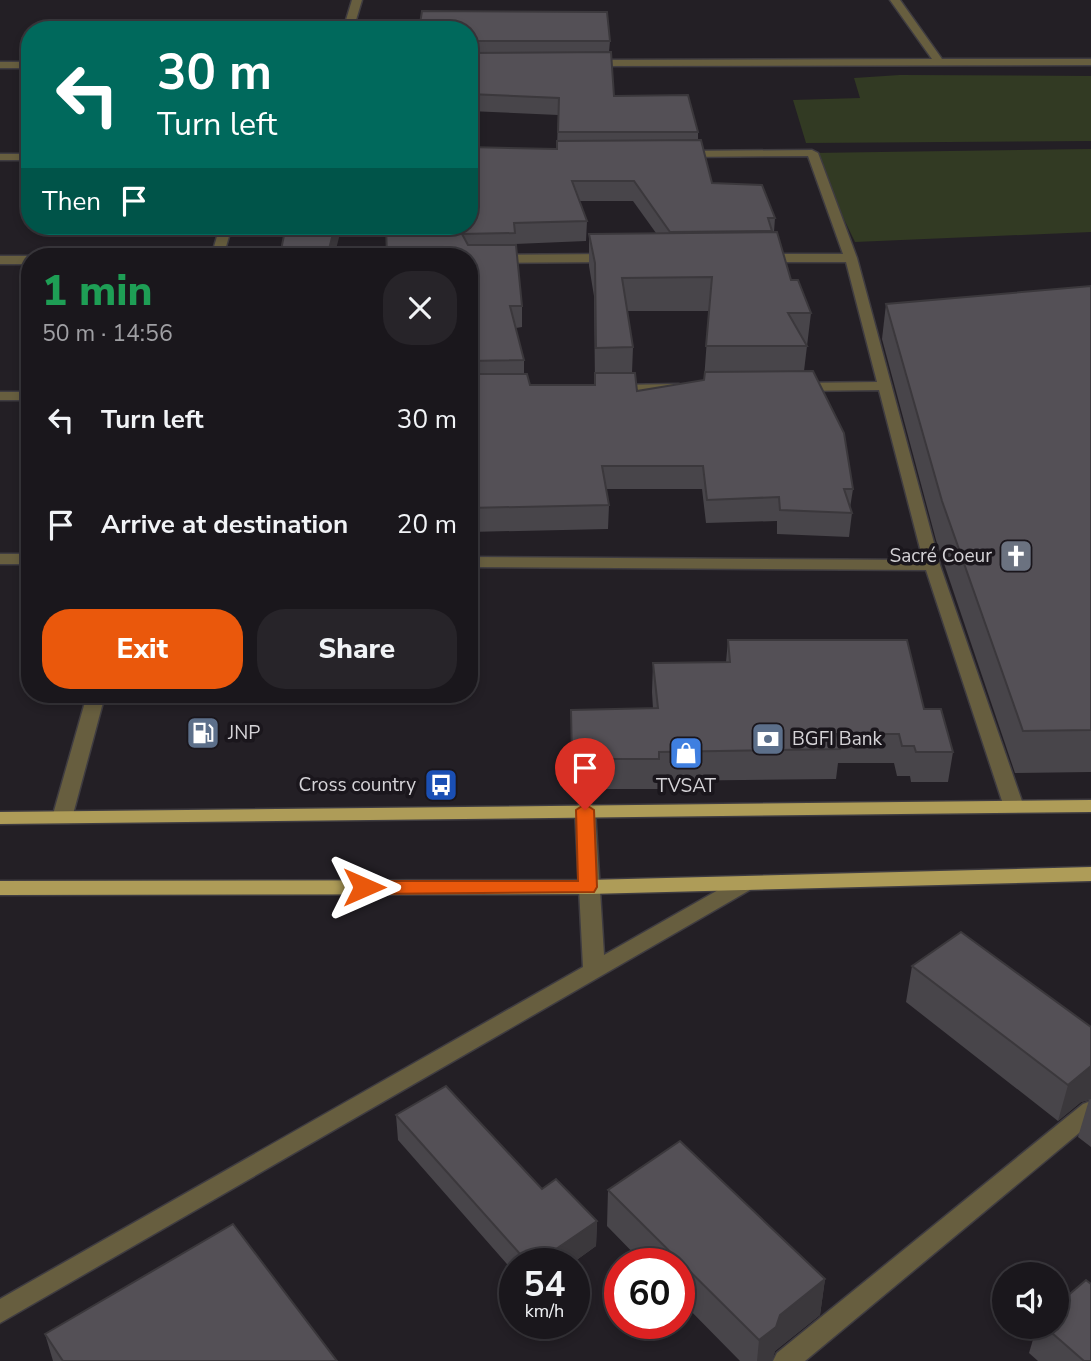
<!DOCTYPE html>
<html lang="en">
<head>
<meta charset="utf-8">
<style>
	body { margin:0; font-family:"Nunito Sans",sans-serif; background:#272429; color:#f1f3f6; height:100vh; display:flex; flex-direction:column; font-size:26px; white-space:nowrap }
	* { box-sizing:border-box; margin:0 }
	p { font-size:23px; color:#9f9fa3 }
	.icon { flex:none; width:38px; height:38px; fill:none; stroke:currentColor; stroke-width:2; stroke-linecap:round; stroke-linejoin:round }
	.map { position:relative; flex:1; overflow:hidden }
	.side { position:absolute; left:21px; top:248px; width:457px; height:455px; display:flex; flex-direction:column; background:#1a171c; border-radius:28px; box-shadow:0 4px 10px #0003,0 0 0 2px #38363b }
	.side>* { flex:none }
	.guide { position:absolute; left:21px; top:21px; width:457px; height:214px; border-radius:28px; box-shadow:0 4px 10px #0003,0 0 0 2px #38363b; background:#00695c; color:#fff; overflow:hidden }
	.tools { position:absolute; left:992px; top:1262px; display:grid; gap:14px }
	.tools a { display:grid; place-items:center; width:77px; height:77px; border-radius:50%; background:#1a171c; box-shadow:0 4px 10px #0003,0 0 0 2px #38363b; font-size:35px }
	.speed { position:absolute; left:499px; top:1248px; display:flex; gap:14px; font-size:35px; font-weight:700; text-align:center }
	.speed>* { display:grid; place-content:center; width:91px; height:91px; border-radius:50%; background:#1a171c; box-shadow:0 4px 10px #0003,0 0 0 2px #38363b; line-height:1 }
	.speed small { font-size:18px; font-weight:400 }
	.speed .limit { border:10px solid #d22; background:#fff; color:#111 }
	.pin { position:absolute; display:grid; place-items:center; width:60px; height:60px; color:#fff; margin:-72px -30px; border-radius:50% 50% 50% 0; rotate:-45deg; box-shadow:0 0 7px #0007 }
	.pin .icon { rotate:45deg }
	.me { position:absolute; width:77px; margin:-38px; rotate:90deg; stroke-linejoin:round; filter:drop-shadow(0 0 5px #0008) }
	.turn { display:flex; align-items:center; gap:24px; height:147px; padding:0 21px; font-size:32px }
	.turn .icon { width:91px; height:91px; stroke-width:2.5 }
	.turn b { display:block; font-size:49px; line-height:60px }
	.then { display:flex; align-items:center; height:66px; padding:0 21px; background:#0003; gap:14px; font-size:26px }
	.round { display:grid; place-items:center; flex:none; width:74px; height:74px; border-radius:28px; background:#272429 }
	.overview { display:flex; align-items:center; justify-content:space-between; height:119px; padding:0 21px }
	h1 { font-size:42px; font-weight:800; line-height:52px; color:#1e9e55 }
	.button { display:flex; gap:14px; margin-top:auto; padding:14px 21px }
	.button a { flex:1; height:80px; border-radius:28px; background:#ea580c; color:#fff; font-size:28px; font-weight:800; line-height:80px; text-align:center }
	.button a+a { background:#272429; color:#f1f3f6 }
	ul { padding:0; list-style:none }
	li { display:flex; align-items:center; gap:21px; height:105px; padding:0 21px }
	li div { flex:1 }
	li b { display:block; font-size:26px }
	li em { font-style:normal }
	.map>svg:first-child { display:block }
	.green { fill:#323a23 }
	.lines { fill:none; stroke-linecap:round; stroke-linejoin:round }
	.minor-casing { stroke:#3f3c41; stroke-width:3 }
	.major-casing { stroke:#3f3c41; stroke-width:3 }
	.minor { fill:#675e3f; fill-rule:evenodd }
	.major { fill:#ae9c58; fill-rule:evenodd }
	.wall { fill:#48454a; fill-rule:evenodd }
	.shaded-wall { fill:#3b383c }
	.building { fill:#545056; stroke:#3b383c; stroke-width:2 }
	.route { fill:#ea580c; stroke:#983908; stroke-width:2 }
	.labels { text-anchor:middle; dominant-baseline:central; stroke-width:7; stroke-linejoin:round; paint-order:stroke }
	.poi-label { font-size:19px; fill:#d5d3d7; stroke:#1a161c; text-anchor:end }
</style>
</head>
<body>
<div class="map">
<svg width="1091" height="1361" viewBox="0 0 1091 1361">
	<rect width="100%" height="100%" fill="#231f25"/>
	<!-- green -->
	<g class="green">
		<path d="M900 75 1091 76V141L806 143 793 100 860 98 854 78Z"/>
		<path d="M1091 149V232L855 242 812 153Z"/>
	</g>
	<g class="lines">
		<defs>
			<g id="minor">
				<path d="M352 0H362L353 30H343Z"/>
				<path d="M890 0H900L942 59H1091V65L587 66 582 63 587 60 932 59Z"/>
				<rect x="0" y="62" width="30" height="6"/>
				<path d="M812 150 818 153 857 258 940 565 1024 807 1021 812H1007L1004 807 926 570 469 567V557L923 560 879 390 798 391 791 387 798 383 877 382 846 262H763L757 258 763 254H843L808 156 682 157 676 154 682 151Z"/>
				<rect x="0" y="154" width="30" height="6"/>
				<path d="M220 226H232L223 257H211Z"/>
				<path d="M469 255 613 254 619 258 613 262 469 263V257H464Z"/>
				<path d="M0 256H30L34 257H30V264H0Z"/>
				<path d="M679 384 686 388 684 391 616 393 609 389 616 385Z"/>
				<rect x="0" y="392" width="30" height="8"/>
				<rect x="0" y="554" width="30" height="10"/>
				<path d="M87 695H105L72 818 69 823H55L52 818Z"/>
				<path d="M585 804 592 805 595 810 604 955 741 877H755L758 882 755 887 0 1323V1299L583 967 575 810 578 805Z"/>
				<path d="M1091 1101V1123L805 1361H773L777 1353 1083 1104Z"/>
			</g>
			<g id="major">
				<path d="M1091 800V812L0 824V812Z"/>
				<path d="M1091 867V881L588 894 0 895V881L588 880Z"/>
			</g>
		</defs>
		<!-- minor casing -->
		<use href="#minor" class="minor-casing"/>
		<!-- major casing -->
		<use href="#major" class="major-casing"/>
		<!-- minor -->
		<use href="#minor" class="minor"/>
		<!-- major -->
		<use href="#major" class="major"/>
	</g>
	<!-- wall -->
	<g class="wall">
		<path d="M469 30 610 41 609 52 614 96 698 132V140L712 183 775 218 774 232 791 280 811 313 804 371 853 489 850 508 852 513 849 537 777 534V521L706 523 702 489H606L609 505 608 529 469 532V257H387L557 149 558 115 469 111ZM579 201H633L656 233 589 234V266L594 296 595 385H530L524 374V360L516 328 522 327V306L515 244 586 241 587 221ZM627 311H709L704 380 637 391 632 373 633 347Z"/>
		<path d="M1091 286V772L1015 773 936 540 882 339 886 304Z"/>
		<path d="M728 640 924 709 953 752 948 782H911L910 776H897L894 763H838L836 779 658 781V789H571V710L653 709 652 692 653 663 726 662Z"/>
		<path d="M912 966 1091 1027V1147L1078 1137 1089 1100 1081 1102 1058 1121 906 1002Z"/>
		<path d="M396 1115 542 1189 597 1221 596 1246 571 1264H514V1272L398 1140Z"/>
		<path d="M608 1190 825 1279 820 1315 775 1351 772 1361H740L679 1299V1264H644L607 1226Z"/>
		<path d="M1037 1326H1057L1091 1361H1038L1029 1353Z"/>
		<path d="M45 1334 337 1361H53Z"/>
	</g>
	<!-- shaded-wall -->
	<g class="shaded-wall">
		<path d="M335 226H342L334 257H327Z"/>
		<path d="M1091 1066V1099L1081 1102 1058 1121 1068 1085Z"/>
		<path d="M597 1221 596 1246 571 1264H534Z"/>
		<path d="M825 1279 820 1315 775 1351 772 1361H757L759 1340 780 1315Z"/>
	</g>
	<!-- building -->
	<g class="building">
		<path d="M422 11 607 12 610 41H469V30H419Z"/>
		<path d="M611 52 614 96 688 95 698 132H558L559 98 469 94V53Z"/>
		<path d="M701 140 712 183 762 185 775 218H768L772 231 670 232 634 181H572L587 221 514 223 515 233 462 234 468 245H516L522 306H510L524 360 469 361V257H387L386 226H469V147L557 149V141Z"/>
		<path d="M286 226H335L327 257H270L272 254H283L282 245Z"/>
		<path d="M777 232 791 280H798L811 313H788L807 346H706L712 277 622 278 633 347 596 348 595 263 589 234Z"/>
		<path d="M1091 286V730L1023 731 942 501 886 304Z"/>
		<path d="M813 371 844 433 853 489H844L852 513 780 510 779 497 707 500 703 466H602L609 505 469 508V374H527L530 385H595V373H635L637 391 704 380 705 372Z"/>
		<path d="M728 640H907L924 709H941L953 752H916L914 746H902L899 734H837L840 749 659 752V759H572L571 710 658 708 653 663 730 662Z"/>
		<path d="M961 932 1091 1027V1066L1068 1085 912 966Z"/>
		<path d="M446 1086 542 1189 556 1179 597 1221 534 1264H529L396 1115Z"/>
		<path d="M680 1141 825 1279 780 1315 776 1327 759 1340 608 1190Z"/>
		<path d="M233 1224 337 1361H63L45 1334Z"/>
		<path d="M1086 1280 1091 1284V1361H1084L1044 1326H1057V1305Z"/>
	</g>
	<!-- route -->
	<path class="route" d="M585 804 594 810 597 887 594 892 364 894 355 887 364 881H578L576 810Z"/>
	<!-- icons -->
	<defs>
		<symbol id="church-square" viewBox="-11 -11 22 22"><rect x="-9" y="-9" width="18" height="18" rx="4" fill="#6b7280" stroke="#1a161c"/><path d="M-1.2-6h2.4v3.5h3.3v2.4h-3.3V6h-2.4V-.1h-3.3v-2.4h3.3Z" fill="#fff"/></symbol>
		<symbol id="fuel-square" viewBox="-11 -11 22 22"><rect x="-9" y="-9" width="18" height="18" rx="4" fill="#5c6f8a" stroke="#1a161c"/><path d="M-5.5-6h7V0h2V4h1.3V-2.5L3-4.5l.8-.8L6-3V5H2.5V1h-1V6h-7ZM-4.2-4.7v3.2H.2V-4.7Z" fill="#fff"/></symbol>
		<symbol id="bank-square" viewBox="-11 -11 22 22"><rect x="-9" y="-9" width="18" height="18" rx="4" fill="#5c6f8a" stroke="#1a161c"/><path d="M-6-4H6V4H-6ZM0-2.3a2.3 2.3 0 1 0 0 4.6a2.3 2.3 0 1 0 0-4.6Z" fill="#fff"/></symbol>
		<symbol id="shop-square" viewBox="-11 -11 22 22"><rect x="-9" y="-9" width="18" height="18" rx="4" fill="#3f7fe0" stroke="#1a161c"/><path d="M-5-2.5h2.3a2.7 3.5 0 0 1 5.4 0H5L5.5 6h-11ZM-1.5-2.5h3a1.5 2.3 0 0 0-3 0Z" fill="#fff"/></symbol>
		<symbol id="bus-square" viewBox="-11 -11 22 22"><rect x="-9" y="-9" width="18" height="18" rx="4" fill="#1a4fb4" stroke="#1a161c"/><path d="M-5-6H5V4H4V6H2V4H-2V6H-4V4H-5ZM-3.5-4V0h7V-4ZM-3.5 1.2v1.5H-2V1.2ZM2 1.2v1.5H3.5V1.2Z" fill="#fff"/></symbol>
	</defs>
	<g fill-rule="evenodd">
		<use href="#church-square" x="997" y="537" width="38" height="38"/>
		<use href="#fuel-square" x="184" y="714" width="38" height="38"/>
		<use href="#bank-square" x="749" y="720" width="38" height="38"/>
		<use href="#shop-square" x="667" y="734" width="38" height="38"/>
		<use href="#bus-square" x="422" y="766" width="38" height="38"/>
	</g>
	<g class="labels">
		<!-- poi labels -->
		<g class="poi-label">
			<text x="992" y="556">Sacré Coeur</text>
			<text x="228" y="733" text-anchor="start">JNP</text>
			<text x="792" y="739" text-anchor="start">BGFI Bank</text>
			<text x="416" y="785">Cross country</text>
			<text x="686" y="786" text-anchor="middle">TVSAT</text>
		</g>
	</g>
</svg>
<div class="tools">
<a><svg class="icon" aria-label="sound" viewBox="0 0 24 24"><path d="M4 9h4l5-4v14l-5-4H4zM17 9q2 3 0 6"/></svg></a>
</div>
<div class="speed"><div>54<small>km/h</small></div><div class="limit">60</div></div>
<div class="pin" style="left:585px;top:810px;background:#d93025"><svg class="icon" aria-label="arrive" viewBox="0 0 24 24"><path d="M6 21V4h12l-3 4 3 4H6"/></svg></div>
<svg class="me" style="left:364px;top:887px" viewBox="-20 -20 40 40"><path d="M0-17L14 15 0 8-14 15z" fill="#ea580c" stroke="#fff" stroke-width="4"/></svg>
<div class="guide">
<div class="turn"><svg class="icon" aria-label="left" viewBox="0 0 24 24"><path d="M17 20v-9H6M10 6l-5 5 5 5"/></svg><div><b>30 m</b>Turn left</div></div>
<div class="then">Then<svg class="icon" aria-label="arrive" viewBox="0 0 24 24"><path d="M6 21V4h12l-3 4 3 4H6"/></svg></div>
</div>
<section class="side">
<div class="overview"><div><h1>1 min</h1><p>50 m · 14:56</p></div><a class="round"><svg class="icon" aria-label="close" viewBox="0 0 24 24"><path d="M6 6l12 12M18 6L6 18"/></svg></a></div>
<ul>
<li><svg class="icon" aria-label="left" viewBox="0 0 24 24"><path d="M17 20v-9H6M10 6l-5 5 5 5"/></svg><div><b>Turn left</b></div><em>30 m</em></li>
<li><svg class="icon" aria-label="arrive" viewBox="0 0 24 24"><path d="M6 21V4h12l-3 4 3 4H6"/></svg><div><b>Arrive at destination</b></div><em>20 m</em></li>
</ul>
<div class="button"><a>Exit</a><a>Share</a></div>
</section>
</div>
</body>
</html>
